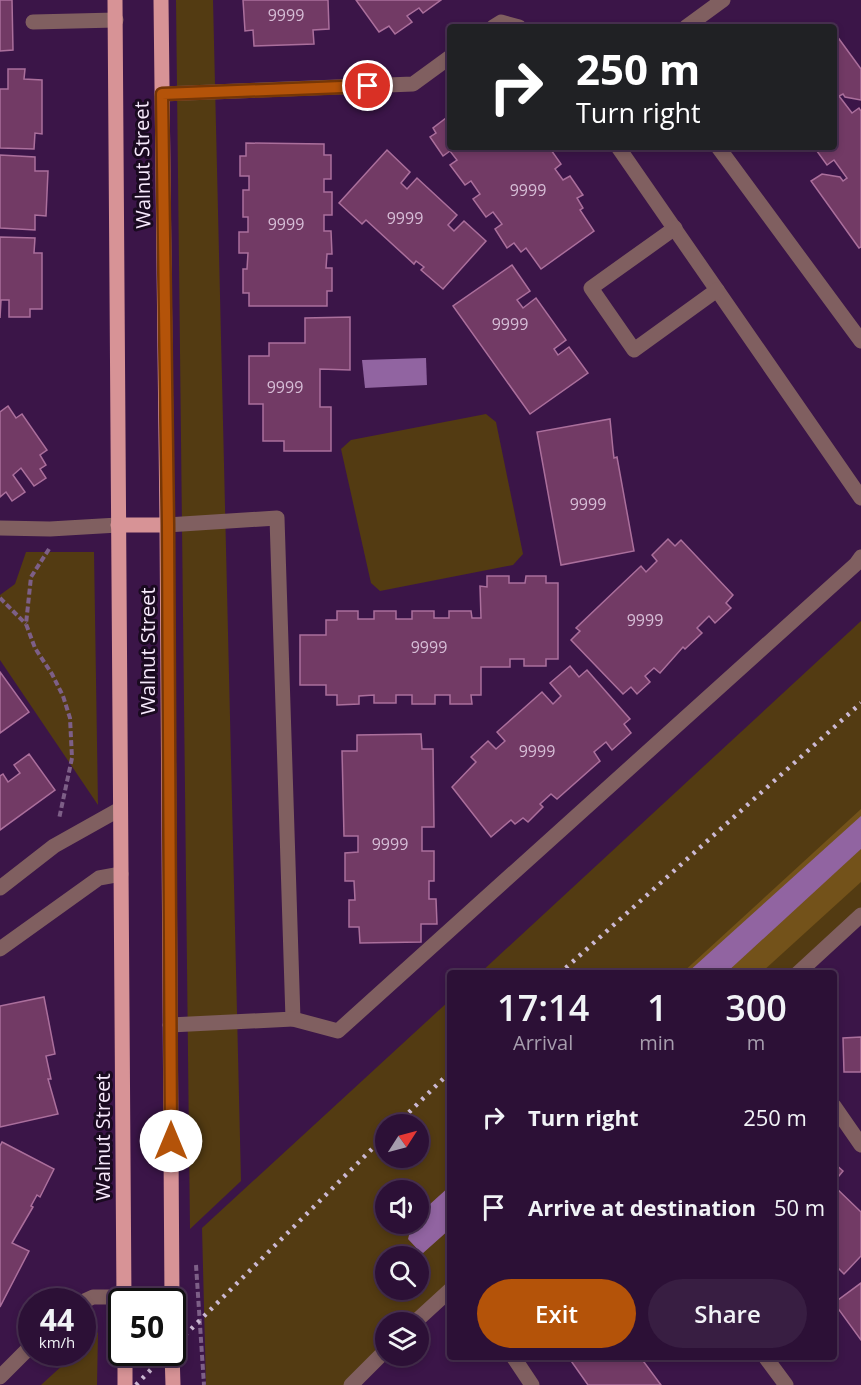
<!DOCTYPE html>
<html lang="en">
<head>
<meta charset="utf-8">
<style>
	body { margin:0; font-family:"Open Sans",sans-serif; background:#381e42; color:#f1f3f6; height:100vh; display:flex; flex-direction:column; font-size:22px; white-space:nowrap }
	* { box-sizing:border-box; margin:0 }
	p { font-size:20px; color:#a69dad }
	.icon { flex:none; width:33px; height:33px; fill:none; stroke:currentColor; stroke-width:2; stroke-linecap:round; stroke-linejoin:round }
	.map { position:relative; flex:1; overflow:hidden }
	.sheet { position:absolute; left:447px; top:970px; width:390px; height:390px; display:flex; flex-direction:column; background:#2c1036; border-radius:6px; box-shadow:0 3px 9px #0003,0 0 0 2px #483051 }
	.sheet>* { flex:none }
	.top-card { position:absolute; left:447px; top:24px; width:390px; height:126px; border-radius:6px; box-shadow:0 3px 9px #0003,0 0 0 2px #483051; background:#202124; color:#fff; overflow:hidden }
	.needle { width:39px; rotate:54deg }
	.tools { position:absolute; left:375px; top:1114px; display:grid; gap:12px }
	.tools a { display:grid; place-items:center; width:54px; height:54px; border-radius:50%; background:#2c1036; box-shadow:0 3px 9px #0003,0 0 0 2px #483051; font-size:30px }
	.speed { position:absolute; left:18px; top:1288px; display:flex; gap:12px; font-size:30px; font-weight:700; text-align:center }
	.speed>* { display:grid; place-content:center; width:78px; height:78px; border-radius:50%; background:#2c1036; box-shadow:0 3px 9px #0003,0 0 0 2px #483051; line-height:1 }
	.speed small { font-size:15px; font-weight:400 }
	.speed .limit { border:3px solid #111; border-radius:9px; background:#fff; color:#111 }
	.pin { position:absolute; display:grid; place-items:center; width:51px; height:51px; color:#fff; margin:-26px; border:3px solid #fff; border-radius:50%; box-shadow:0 2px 6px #0007 }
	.me { position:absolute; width:66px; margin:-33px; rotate:0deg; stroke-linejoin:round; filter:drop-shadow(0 0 4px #0008) }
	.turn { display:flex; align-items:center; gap:21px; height:126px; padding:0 30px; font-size:27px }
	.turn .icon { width:78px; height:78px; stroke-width:2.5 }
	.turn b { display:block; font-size:42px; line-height:51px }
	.eta { display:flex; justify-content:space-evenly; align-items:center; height:102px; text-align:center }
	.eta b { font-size:36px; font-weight:600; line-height:42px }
	.primary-button { display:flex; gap:12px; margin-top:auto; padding:12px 30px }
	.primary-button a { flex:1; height:69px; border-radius:36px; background:#b45309; color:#fff; font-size:24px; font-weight:600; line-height:69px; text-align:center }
	.primary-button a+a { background:#381e42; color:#f1f3f6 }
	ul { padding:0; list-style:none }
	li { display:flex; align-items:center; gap:18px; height:90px; padding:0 30px }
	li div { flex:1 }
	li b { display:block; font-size:22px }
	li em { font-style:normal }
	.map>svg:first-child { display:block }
	.green { fill:#533b12; fill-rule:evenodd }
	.forest { fill:#73521a }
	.water { fill:#9164a1 }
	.building { fill:#723a65; stroke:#ab6f9c; stroke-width:1.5 }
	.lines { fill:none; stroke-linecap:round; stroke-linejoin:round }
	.path { stroke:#7d5f87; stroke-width:4; stroke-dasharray:6 3; stroke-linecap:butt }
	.minor { stroke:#805f60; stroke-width:15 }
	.major { stroke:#d79396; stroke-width:15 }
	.rail { stroke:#ccb9d3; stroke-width:4.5; stroke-dasharray:3 6; stroke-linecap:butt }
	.route-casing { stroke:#753606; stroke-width:15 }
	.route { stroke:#b45309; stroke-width:10 }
	.labels { text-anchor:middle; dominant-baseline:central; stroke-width:6; stroke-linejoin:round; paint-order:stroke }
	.number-label { font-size:16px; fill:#d6bdd6 }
	.street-label { font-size:20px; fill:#f7e9fc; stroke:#1a0a20 }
</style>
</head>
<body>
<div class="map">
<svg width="861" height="1385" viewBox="0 0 861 1385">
	<rect width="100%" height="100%" fill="#3b1548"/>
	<!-- green -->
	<g class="green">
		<path d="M176 0H213L241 1181 190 1229Z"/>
		<path d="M486 414 496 422 523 554 513 565 380 591 371 583 341 449 351 440Z"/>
		<path d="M26 552H94L98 805 0 660V595L15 584Z"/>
		<path d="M861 621V917L797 973 479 974Z"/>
		<path d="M450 1000V1289L413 1323H386L385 1347 344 1385H206L202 1228ZM386 1125H418V1158H386ZM386 1191H418V1224H386ZM386 1257H418V1290H386Z"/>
		<path d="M98 1332 97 1385H41L76 1353H82L83 1347Z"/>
	</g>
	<!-- forest -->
	<path class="forest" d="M861 809V882L761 973 681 974Z"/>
	<!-- water -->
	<g class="water">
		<path d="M426 358 427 385 365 388 362 360Z"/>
		<path d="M861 816V849L726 973H687Z"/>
		<path d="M450 1186V1229L422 1254 408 1239 412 1224H418L419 1214Z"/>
	</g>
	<!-- building -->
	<g class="building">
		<path d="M0 0H12L13 50 0 51Z"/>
		<path d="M243 0H328L329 29 313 30 314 44 254 46 253 30 245 31Z"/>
		<path d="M356 0H441L423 13 419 8 407 16 412 22 395 34 389 26 379 32Z"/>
		<path d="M834 32 861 69V100L845 97 843 94 839 96 852 113 859 108 861 111V247L859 248 811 181 822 174 840 177 843 181 847 178 834 160 827 165 814 147H834Z"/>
		<path d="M8 69H25L24 79 42 80V134L35 133 34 149 0 148V89H8Z"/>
		<path d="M450 115V147H540L542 150 549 147 561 164 555 169 563 180 570 176 583 195 577 198 583 208 580 210 594 231 541 269 526 248 521 252 514 243 507 248 495 229 502 224 493 212 486 217 473 199 480 194 471 181 465 185 450 165 457 160 450 151 443 156 430 137 436 133 433 128Z"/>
		<path d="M246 143 324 144V155H331V179H324V192H332V215H324V231H331L332 254H327L326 268H332V291H327V306H249V293H243V269H247L248 253H239V232H248V217H243V190H249V176H240V156H246Z"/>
		<path d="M387 150 410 172 401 183 407 189 417 178 457 215 448 225 454 231 464 221 486 241 443 289 421 270 424 267 416 261 414 264 366 220 362 224 339 203Z"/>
		<path d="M0 155 35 157V171H48L46 216 35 215V230L0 228Z"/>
		<path d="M0 237 35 238 34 253H42V309H30V317H9V300H1L0 318Z"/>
		<path d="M512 265 530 291 517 300 523 308 536 298 566 340 554 349 558 355 569 347 588 373 530 414 453 306Z"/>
		<path d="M350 317V370L320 369V407H331V451H284V441H263V404H249V356H269V343H305V318Z"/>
		<path d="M8 406 16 418 22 414 47 450 40 455 46 465 40 469 46 478 34 486 21 468 13 475 25 492 12 501 6 492 0 497V412Z"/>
		<path d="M610 419 613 450 614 458 617 457 634 551 561 565 537 432Z"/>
		<path d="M668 539 675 546 681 540 733 595 726 603 731 608 715 623 709 616 697 628 702 633 685 649 683 647 660 673 654 668 645 676 650 682 637 694 631 687 623 694 571 640 580 631 576 628 641 566 646 572 657 561 652 555Z"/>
		<path d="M487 576H509V583H525L526 576H546V583H558V659H546V666H524V659H510V667H481V695H471L472 704H450V695H435V704H412V695H396V703H374V695L359 696V704L337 705V695H326V685H300V635H326V620H337V611H358V619H374V611H396V619H412V611H434V618H449V611H471L472 618H481L480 586 487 587Z"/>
		<path d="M570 666 579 677 587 670 630 719 624 724 631 733 612 750 606 742 594 752 600 761 557 799 551 794 540 804 543 807 528 822 523 818 515 824 511 820 491 837 452 787 476 762 471 757 488 741 496 749 505 741 497 732 542 692 553 704 561 696 550 683Z"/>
		<path d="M0 672 29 712 0 733Z"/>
		<path d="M421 734 422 749H433L434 827H422V851H434V881H429V899H436L437 924H421V942L360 943 359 927H349V900H355L354 881H345V853L358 852V836H344L342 751H357V735Z"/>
		<path d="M29 754 55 790 0 830V776L3 774 8 782 20 773 14 765Z"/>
		<path d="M44 997 55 1054 46 1056 51 1079H48L58 1114 0 1127V1006Z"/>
		<path d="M861 1037V1072H844L843 1038Z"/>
		<path d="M2 1142 54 1169 40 1197 37 1195 31 1206 33 1207 12 1243 29 1251 0 1307V1146Z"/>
		<path d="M834 1163 843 1171 834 1182Z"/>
		<path d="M834 1186 861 1212V1256L844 1274 834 1264Z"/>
		<path d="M861 1283V1340L834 1303Z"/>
		<path d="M569 1358H641L661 1385H588Z"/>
	</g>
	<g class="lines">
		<!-- path -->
		<g class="path">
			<path d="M49 549 31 577 26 624 35 648 52 674 63 696 70 718 72 758 59 819"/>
			<path d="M0 598 26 624"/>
			<path d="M196 1265 204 1385"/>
		</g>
		<!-- minor -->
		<g class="minor">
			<path d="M33 22 116 20"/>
			<path d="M493 27 501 22 519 27"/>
			<path d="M686 27 723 0"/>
			<path d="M162 94 413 84 450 57"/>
			<path d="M618 147 861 498"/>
			<path d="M718 147 861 341"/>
			<path d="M675 228 591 288 634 350 717 290"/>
			<path d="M167 525 277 518 293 1019 170 1025"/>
			<path d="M0 528 50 529 118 525"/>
			<path d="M0 888 54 846 120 809"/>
			<path d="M0 949 99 878 121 874"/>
			<path d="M797 974 861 915"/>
			<path d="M293 1019 338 1031 856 564 861 557"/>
			<path d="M834 1106 861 1145"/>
			<path d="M82 1302 93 1297H124"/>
			<path d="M414 1323 450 1290"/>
			<path d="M514 1358 532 1385"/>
			<path d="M766 1358 786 1385"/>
			<path d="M0 1377 32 1345"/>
			<path d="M351 1385 386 1350"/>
		</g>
		<!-- major -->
		<g class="major">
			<path d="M115 0 124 1302"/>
			<path d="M161 0 167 525 172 1302"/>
			<path d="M118 525H167"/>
			<path d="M125 1353V1385"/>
			<path d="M172 1353 173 1385"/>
		</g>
		<!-- rail -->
		<g class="rail">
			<path d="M559 974 861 703"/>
			<path d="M396 1125 450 1072"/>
			<path d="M172 1348 386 1135"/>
			<path d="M136 1385 167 1353"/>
		</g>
	</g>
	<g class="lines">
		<defs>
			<path id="route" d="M171 1141 168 525 162 94 368 86"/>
		</defs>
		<!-- route casing -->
		<use href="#route" class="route-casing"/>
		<!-- route -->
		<use href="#route" class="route"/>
	</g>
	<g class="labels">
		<!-- number labels -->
		<g class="number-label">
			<text x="286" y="15">9999</text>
			<text x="528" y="190">9999</text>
			<text x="405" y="218">9999</text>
			<text x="286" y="224">9999</text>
			<text x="510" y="324">9999</text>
			<text x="285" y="387">9999</text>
			<text x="588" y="504">9999</text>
			<text x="645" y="620">9999</text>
			<text x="429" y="647">9999</text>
			<text x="537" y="751">9999</text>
			<text x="390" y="844">9999</text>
		</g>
		<!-- street labels -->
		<g class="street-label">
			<text transform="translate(142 165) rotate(-91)">Walnut Street</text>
			<text transform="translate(147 651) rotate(-90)">Walnut Street</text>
			<text transform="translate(102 1137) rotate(-90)">Walnut Street</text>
		</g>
	</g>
</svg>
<div class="tools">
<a><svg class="needle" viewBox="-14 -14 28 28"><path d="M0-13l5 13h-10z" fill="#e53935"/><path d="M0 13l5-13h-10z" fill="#a69dad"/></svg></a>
<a><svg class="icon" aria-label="sound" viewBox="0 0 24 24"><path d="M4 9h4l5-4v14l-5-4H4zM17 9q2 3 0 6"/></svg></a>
<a><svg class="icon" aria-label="search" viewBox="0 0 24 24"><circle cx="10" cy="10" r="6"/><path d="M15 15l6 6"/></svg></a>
<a><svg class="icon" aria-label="layers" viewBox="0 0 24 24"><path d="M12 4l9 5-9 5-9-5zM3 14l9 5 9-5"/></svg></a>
</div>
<div class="speed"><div>44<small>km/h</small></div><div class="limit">50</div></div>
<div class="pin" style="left:368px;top:86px;background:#d93025"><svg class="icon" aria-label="arrive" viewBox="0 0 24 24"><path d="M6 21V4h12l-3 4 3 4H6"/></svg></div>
<svg class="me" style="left:171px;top:1141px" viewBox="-20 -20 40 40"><circle r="19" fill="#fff"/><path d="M0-13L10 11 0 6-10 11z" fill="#b45309"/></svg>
<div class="top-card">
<div class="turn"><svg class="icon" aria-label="right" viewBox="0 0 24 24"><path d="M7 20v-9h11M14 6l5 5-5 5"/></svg><div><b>250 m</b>Turn right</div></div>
</div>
<section class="sheet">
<div class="eta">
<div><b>17:14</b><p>Arrival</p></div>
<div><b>1</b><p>min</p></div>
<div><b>300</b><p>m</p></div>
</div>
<ul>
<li><svg class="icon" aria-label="right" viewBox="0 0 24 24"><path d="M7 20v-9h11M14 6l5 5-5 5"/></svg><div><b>Turn right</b></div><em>250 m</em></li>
<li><svg class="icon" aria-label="arrive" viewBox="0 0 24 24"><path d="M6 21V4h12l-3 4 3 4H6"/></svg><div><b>Arrive at destination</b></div><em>50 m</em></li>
</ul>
<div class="primary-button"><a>Exit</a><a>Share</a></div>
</section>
</div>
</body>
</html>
